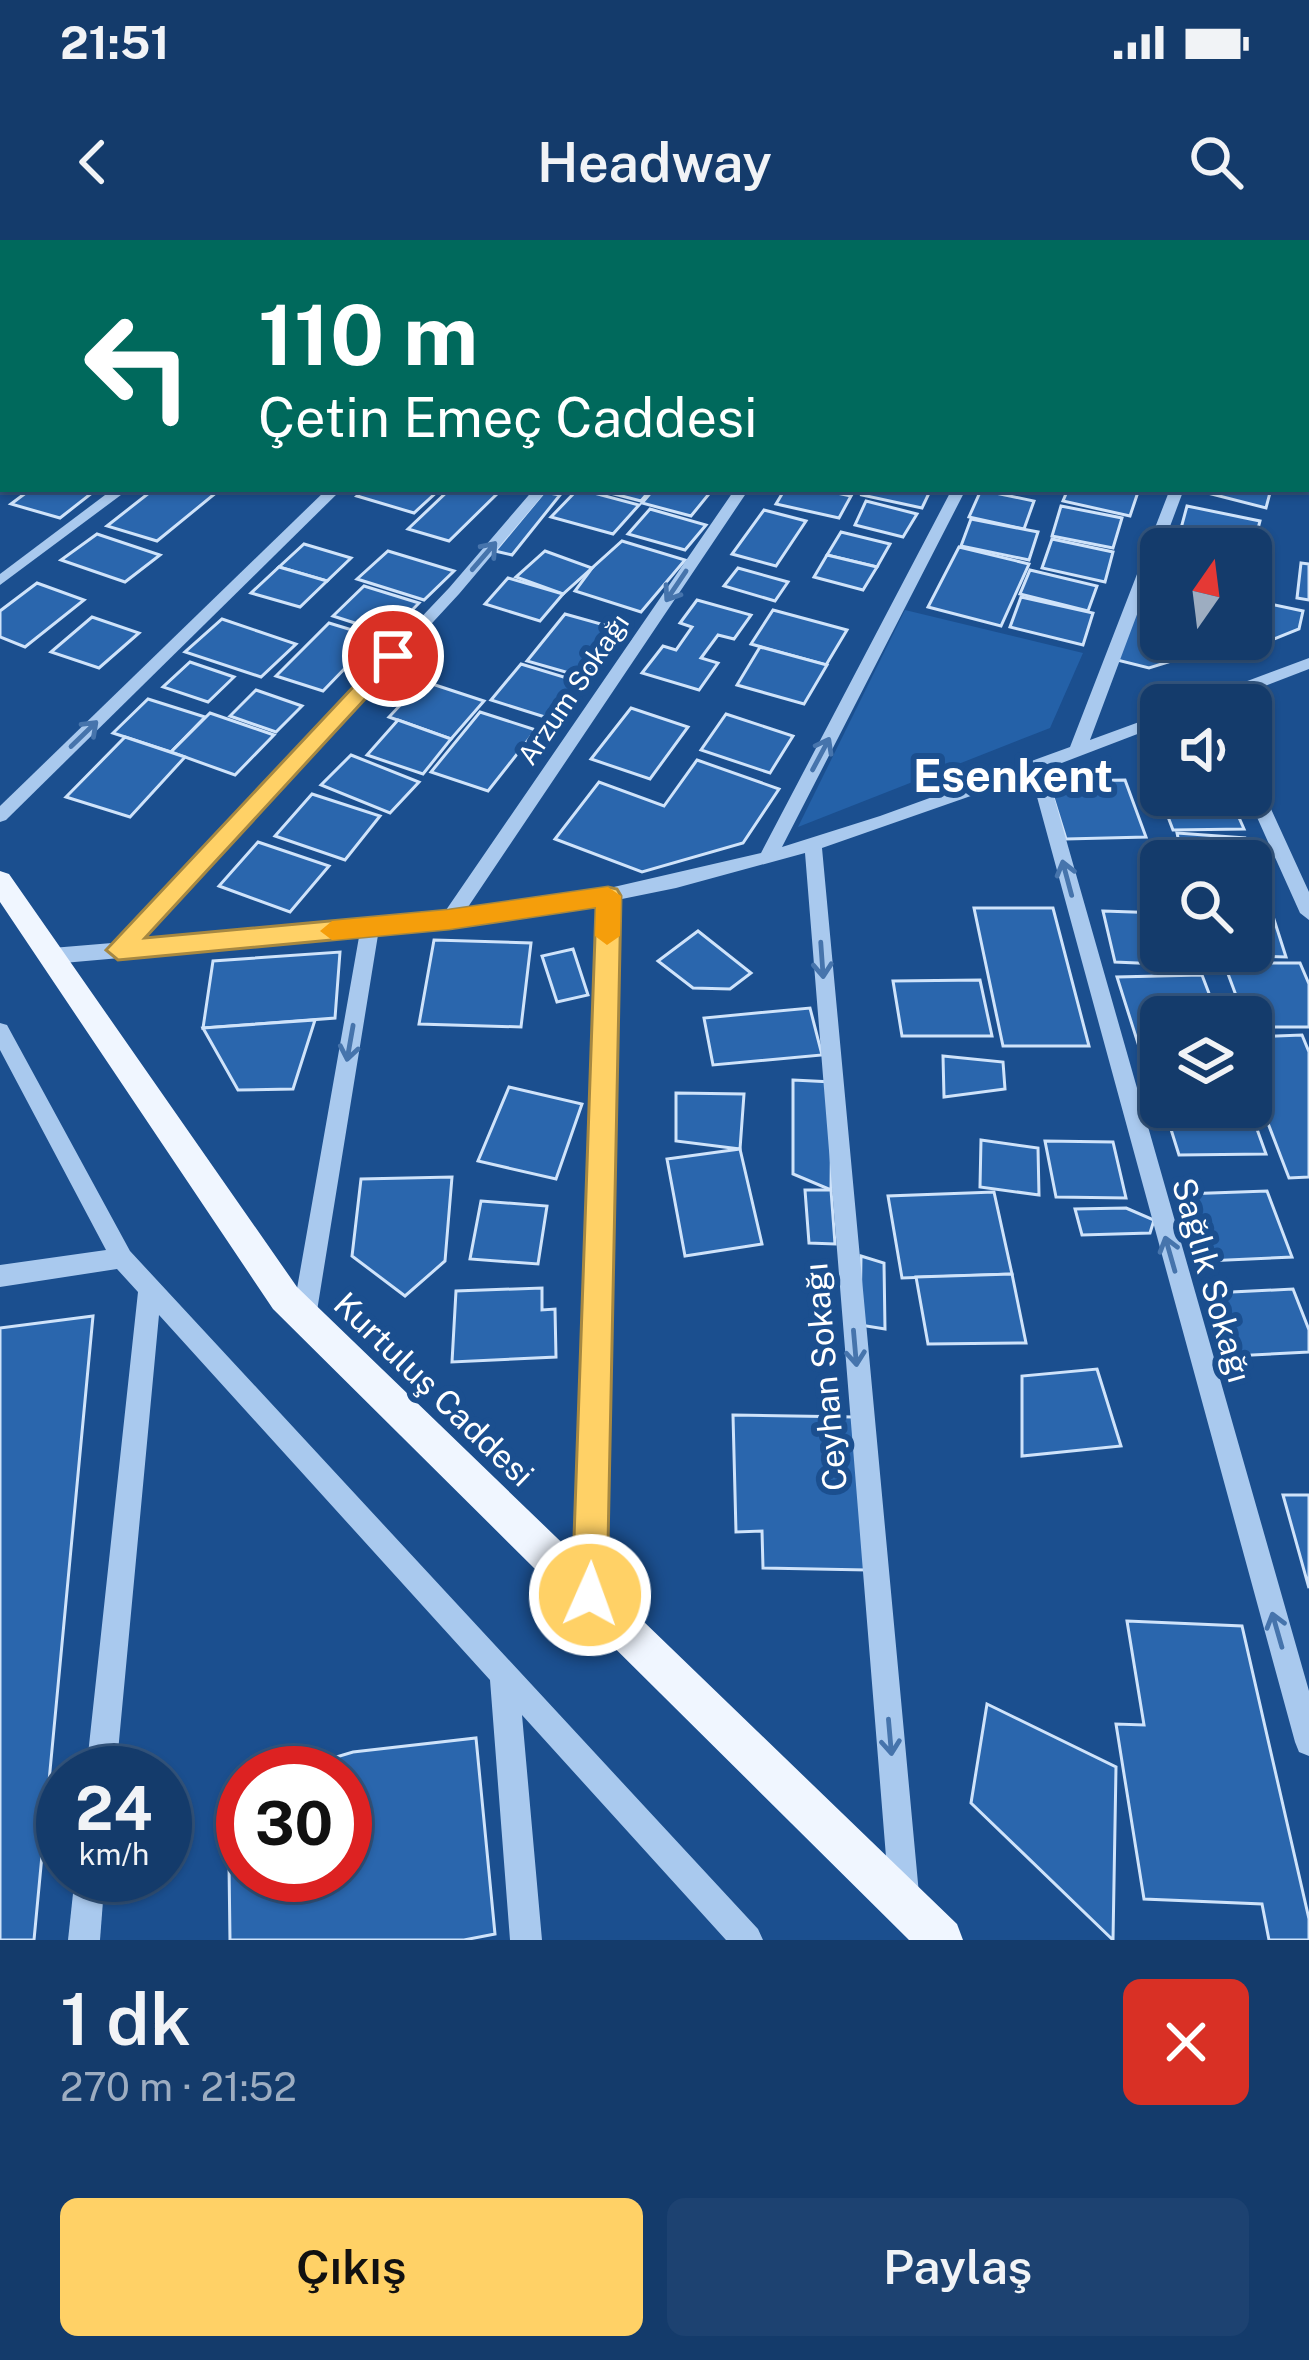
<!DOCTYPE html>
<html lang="tr">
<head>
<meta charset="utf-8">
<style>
	body { margin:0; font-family:"Public Sans",sans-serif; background:#1d4271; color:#f1f3f6; height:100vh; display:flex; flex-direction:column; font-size:45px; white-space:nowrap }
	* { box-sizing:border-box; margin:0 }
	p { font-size:39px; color:#9dadc1 }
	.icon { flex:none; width:66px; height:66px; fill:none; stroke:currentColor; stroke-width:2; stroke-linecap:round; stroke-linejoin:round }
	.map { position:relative; height:1700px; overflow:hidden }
	.side { display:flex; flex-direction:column; background:#143b6b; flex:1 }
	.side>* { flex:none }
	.guide { position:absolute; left:0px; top:0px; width:1311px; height:252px; box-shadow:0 3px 9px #0004,0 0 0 3px #33557e; background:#00695c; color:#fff; overflow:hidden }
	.needle { width:78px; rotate:14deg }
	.tools { position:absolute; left:1140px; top:288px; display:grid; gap:24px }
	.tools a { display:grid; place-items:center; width:132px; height:132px; border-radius:18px; background:#143b6b; box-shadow:0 3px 9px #0004,0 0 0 3px #33557e; font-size:60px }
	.speed { position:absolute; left:36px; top:1506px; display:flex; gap:24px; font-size:60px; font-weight:700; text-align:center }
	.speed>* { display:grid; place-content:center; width:156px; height:156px; border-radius:50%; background:#143b6b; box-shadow:0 3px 9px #0004,0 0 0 3px #33557e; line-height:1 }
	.speed small { font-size:30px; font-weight:400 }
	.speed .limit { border:18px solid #d22; background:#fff; color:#111 }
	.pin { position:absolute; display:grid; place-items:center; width:102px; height:102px; color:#fff; margin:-51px; border:6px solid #fff; border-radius:50%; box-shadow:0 3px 12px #0007 }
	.me { position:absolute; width:132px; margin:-66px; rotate:2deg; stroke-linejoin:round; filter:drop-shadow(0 0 9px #0008) }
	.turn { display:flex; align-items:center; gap:42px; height:252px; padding:0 60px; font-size:54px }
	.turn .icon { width:156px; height:156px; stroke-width:2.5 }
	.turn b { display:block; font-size:84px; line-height:102px }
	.round { display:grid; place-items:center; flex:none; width:126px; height:126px; border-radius:18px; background:#1d4271 }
	.overview { display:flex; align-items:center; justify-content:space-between; height:204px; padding:0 60px }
	h1 { font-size:72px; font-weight:600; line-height:90px }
	.button { display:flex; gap:24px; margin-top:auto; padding:24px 60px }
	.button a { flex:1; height:138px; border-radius:18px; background:#ffd166; color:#111; font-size:48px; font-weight:600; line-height:138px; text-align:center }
	.button a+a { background:#1d4271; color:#f1f3f6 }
	.status { display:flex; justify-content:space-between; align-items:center; height:84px; padding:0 60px; background:#143b6b; direction:ltr }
	.status svg { height:33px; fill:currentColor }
	header { display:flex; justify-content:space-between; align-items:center; height:156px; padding:0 60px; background:#143b6b; font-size:54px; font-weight:600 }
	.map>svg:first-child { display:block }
	.green { fill:#2461a8 }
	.building { fill:#2a66ad; stroke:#cfe3fa; stroke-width:3 }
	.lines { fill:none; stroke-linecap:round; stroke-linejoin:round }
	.minor { fill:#a9c9ee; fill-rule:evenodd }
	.major { fill:#f0f6ff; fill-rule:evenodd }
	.oneway { stroke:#4674ac }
	.route { fill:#ffd166; stroke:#a68842; stroke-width:3 }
	.slow { fill:#f59e0b }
	.labels { text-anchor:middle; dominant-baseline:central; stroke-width:12; stroke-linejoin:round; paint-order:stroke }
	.far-street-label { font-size:27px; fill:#fff; stroke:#1b4f8f }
	.street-label { font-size:33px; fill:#fff; stroke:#1b4f8f }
	.district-label { font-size:45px; font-weight:bold; fill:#fff; stroke:#1b4f8f }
</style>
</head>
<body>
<div class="status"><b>21:51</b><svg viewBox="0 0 49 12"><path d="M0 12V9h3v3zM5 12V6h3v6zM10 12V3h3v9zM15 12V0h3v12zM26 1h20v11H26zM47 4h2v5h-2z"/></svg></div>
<header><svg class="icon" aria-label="back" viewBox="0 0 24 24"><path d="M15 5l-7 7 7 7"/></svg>Headway<svg class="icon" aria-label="search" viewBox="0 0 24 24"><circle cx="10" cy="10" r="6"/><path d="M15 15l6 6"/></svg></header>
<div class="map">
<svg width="1309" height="1700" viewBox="0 0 1309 1700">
	<rect width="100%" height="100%" fill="#1b4f8f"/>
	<!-- green -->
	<path class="green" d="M905 370 1083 413 1050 488 798 587Z"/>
	<!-- building -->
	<g class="building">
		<path d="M31 249H97L60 278 11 264Z"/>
		<path d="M154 249H206L217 252 157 301 107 286Z"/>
		<path d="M365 249H440L414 273 357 256Z"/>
		<path d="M450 249H502L449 301 408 289Z"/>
		<path d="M578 249H579L639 265 613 294 551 277Z"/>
		<path d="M595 249H651L641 261Z"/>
		<path d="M654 249H713L691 276 642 263Z"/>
		<path d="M785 249H818L851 256 839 278 776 264Z"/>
		<path d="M866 249H931L922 268 862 255Z"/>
		<path d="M1068 249H1139L1130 276 1063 261Z"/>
		<path d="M1192 249H1271L1266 268Z"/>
		<path d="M981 250 1034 261 1024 289 969 277Z"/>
		<path d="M544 252 560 255 512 315 495 311Z"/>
		<path d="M866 261 917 274 903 297 855 285Z"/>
		<path d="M1061 266 1122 278 1113 308 1052 296Z"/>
		<path d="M1187 266 1260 281 1253 308 1180 292Z"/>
		<path d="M650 269 706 285 685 310 628 294Z"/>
		<path d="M764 270 806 281 776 326 732 314Z"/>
		<path d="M971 279 1038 292 1029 320 961 306Z"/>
		<path d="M841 292 890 304 877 327 827 315Z"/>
		<path d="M97 294 160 315 125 342 61 320Z"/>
		<path d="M1176 294 1236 309H1170Z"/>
		<path d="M1052 299 1113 312 1105 342 1042 328Z"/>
		<path d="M622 301 685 320 641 372 575 351 592 328Z"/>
		<path d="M304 304 351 318 327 341 279 327Z"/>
		<path d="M959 307 1029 324 1001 386 928 367Z"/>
		<path d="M388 311 454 331 424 360 357 339Z"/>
		<path d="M545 311 592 328 563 354 516 337Z"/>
		<path d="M827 315 877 327 863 350 814 337Z"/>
		<path d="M1301 323 1309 324V360L1297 358Z"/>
		<path d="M279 327 327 341 300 367 251 353Z"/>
		<path d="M738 328 788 342 775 361 724 346Z"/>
		<path d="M1030 330 1097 346 1088 371 1020 354Z"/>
		<path d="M508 338 563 354 540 381 485 364Z"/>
		<path d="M37 343 84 360 25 407 0 397V371Z"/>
		<path d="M364 346 419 363 389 394 333 376Z"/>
		<path d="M1021 357 1093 373 1083 405 1010 387Z"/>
		<path d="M697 360 751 375 734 399 718 395 701 418 718 423 699 450 642 433 663 406 676 410 692 387 680 383Z"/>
		<path d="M1251 360 1303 371 1299 389 1269 401 1251 397Z"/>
		<path d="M1136 368 1161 374V399H1201L1197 413 1149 428 1117 420Z"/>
		<path d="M773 370 847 390 826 425 751 404Z"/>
		<path d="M565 374 619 389 583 437 527 421Z"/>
		<path d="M92 377 139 393 99 428 51 412Z"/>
		<path d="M222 379 296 404 261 437 185 412Z"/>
		<path d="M329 383 375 397 323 451 276 436Z"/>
		<path d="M760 407 827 425 804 464 737 445Z"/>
		<path d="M190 422 234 437 208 462 163 447Z"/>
		<path d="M521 424 577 441 548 478 491 460Z"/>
		<path d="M423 441 484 461 451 499 389 477Z"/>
		<path d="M256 450 302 466 276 492 230 476Z"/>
		<path d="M148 459 205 477 171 512 113 493Z"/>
		<path d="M631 468 688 487 650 539 591 519Z"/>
		<path d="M480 472 536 490 488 551 431 532Z"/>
		<path d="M210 473 274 495 235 535 171 512Z"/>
		<path d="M726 474 793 496 770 533 701 510Z"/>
		<path d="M398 480 451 499 423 534 367 515Z"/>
		<path d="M125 497 185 517 130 577 66 557Z"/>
		<path d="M1139 500H1161V555H1229L1244 589 1173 590Z"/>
		<path d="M351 515 419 542 390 573 321 545Z"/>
		<path d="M697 520 779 549 743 603 642 632 555 599 599 542 664 566Z"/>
		<path d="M1125 540 1146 597 1066 599 1048 541Z"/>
		<path d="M312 554 380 576 345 620 275 596Z"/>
		<path d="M1177 593 1245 598 1257 641H1251V621H1183Z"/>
		<path d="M258 602 329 626 290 672 219 646Z"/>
		<path d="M1251 645H1263L1286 717 1209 714 1251 711Z"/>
		<path d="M974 668H1053L1089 806H1003Z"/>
		<path d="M1103 671 1161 673V711H1200L1204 726 1115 722Z"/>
		<path d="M698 691 751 733 730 749 693 748 658 721Z"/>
		<path d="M434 700 531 703 521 787 419 784Z"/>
		<path d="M573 709 588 755 557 762 542 716Z"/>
		<path d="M340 712 335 778 203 788 213 721Z"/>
		<path d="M1224 723H1300L1309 744V787H1251V777H1244Z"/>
		<path d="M1202 735 1218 777H1161V816H1142L1117 737Z"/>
		<path d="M980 740 992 796H902L893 741Z"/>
		<path d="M810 768 822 815 713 825 704 778Z"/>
		<path d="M315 780 293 849 238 850 203 788Z"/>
		<path d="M1302 795 1309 812V937L1289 938 1251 839V797Z"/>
		<path d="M943 816 1003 822 1005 849 944 857Z"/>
		<path d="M793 840 832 842 831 950 793 934Z"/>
		<path d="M509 847 582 864 556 939 478 921Z"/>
		<path d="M676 853 744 854 740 909 676 901Z"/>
		<path d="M1164 867H1249L1266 914 1179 915Z"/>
		<path d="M981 900 1038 908 1039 955 980 947Z"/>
		<path d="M1045 901 1113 902 1126 958 1056 957Z"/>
		<path d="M740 909 762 1004 685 1016 667 919Z"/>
		<path d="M452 937 445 1021 405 1056 352 1016 361 939Z"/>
		<path d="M805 950H831L835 1004 809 1003Z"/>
		<path d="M1267 951 1292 1017 1206 1021 1184 954Z"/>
		<path d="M994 952 1012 1034 902 1038 888 956Z"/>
		<path d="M481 961 547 966 538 1024 470 1019Z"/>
		<path d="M1126 968 1154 980 1150 993 1082 995 1075 969Z"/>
		<path d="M861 1016 884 1023 885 1089 860 1085Z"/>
		<path d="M1012 1034 1026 1103 928 1104 916 1037Z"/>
		<path d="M542 1048V1070L555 1069 556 1117 452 1122 456 1051Z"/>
		<path d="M1293 1049 1309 1090V1112L1233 1116 1212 1053Z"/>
		<path d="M93 1076 34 1700H0V1088Z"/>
		<path d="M1097 1129 1121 1206 1022 1216V1136Z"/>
		<path d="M733 1175 854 1177 867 1330 763 1328 762 1291 736 1292Z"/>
		<path d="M1283 1255H1309V1348Z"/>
		<path d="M1127 1381 1242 1386 1309 1679V1700H1269L1262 1664 1144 1659 1116 1484 1144 1485Z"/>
		<path d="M987 1464 1116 1527 1113 1700 971 1563Z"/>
		<path d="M476 1498 495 1694 464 1700H230L228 1549 243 1545V1635H345V1533H283L353 1512Z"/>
	</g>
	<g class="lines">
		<!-- minor -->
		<g class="minor">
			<path d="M1264 0H1274L1273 3H1263Z"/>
			<path d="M3 200V209L0 210V201Z"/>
			<path d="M113 249H129L0 345V334Z"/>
			<path d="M327 249H342L6 580 0 582V566Z"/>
			<path d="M534 249H548L459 354 138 701 444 673 735 249H749L466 670 605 649 761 613 952 249H966L782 607 880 576 1070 507 1170 249H1184L1090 500 1161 474V485L1046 529 1309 1451V1516L1299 1512 1295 1502 1031 535 822 608 919 1654 915 1665 904 1669 893 1665 889 1654 805 613 676 648 617 660 604 1354 600 1364 590 1368 580 1364 576 1354 598 664 378 695 316 1077 312 1085 304 1088 296 1085 292 1077 359 697 52 724 45 721 42 716 52 708 112 703 449 348Z"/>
			<path d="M1309 418V429L1216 465H1192L1194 461Z"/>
			<path d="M1251 539 1260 545 1309 652V680L1300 673 1247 555H1251Z"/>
			<path d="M0 783 7 785 130 1011 758 1689 763 1700H726L522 1475 542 1700H510L490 1440 159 1075 116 1533H86L138 1052 117 1029 0 1047V1025L106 1010 0 810Z"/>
			<path d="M75 1635H105L100 1700H68Z"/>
		</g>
		<!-- major -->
		<path class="major" d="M0 631 9 634 297 1047 957 1684 963 1700H909L273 1069 0 662Z"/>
	</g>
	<!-- one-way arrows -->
	<defs><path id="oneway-shaft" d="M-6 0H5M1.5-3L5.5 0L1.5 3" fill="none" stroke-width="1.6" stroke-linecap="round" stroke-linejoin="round" transform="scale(3)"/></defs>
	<g class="oneway">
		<use href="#oneway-shaft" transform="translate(484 316) rotate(-49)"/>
		<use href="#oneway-shaft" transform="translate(676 346) rotate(124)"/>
		<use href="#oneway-shaft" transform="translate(84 494) rotate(-44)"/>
		<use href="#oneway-shaft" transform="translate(821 514) rotate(-62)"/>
		<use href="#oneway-shaft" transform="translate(1067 638) rotate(-105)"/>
		<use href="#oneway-shaft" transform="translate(822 720) rotate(86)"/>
		<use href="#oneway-shaft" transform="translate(350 803) rotate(100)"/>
		<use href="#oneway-shaft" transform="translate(1170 1014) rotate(-106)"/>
		<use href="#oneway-shaft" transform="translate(855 1108) rotate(85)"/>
		<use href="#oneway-shaft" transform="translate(1277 1390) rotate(-106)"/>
		<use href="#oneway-shaft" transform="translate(890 1497) rotate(85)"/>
	</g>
	<!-- route -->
	<path class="route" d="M393 410 403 416 400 421 145 698 449 670 608 647 617 649 621 656 607 1355 602 1368 590 1373 577 1368 572 1355 596 667 449 689 118 720 106 710 386 412Z"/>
	<!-- slow -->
	<path class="slow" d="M608 647 621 656 620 696 607 705 595 696 596 667 449 689 332 700 320 691 332 681 449 670Z"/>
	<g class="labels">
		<!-- far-street labels -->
		<g class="far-street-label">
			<text transform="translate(573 449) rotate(-56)">Arzum Sokağı</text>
		</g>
		<!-- street labels -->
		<g class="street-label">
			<text transform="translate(1212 1040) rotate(74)">Sağlık Sokağı</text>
			<text transform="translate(825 1137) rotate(-95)">Ceyhan Sokağı</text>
			<text transform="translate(434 1149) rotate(44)">Kurtuluş Caddesi</text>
		</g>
		<!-- district labels -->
		<g class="district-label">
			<text x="1013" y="535">Esenkent</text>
		</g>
	</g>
</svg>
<div class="tools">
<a><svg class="needle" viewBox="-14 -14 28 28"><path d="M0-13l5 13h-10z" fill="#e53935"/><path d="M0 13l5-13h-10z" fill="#9dadc1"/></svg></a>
<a><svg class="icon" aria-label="sound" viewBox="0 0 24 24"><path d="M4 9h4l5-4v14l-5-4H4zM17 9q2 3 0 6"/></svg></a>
<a><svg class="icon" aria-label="search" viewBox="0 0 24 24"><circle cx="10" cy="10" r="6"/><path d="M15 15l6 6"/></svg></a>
<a><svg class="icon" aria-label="layers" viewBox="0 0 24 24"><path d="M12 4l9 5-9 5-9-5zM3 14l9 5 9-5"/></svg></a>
</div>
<div class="speed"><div>24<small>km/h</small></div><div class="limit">30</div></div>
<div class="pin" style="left:393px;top:416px;background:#d93025"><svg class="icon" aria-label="arrive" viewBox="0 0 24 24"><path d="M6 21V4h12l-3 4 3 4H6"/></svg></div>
<svg class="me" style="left:590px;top:1355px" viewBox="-20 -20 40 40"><circle r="17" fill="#ffd166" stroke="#fff" stroke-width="3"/><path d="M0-11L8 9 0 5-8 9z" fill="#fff"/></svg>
<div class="guide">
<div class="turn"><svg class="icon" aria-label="left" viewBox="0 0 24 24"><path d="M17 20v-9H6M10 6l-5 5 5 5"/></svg><div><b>110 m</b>Çetin Emeç Caddesi</div></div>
</div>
</div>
<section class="side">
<div class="overview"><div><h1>1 dk</h1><p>270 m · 21:52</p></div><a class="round" style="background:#d93025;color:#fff"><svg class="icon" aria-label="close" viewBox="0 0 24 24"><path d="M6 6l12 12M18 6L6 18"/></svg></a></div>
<div class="button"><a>Çıkış</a><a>Paylaş</a></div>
</section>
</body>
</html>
